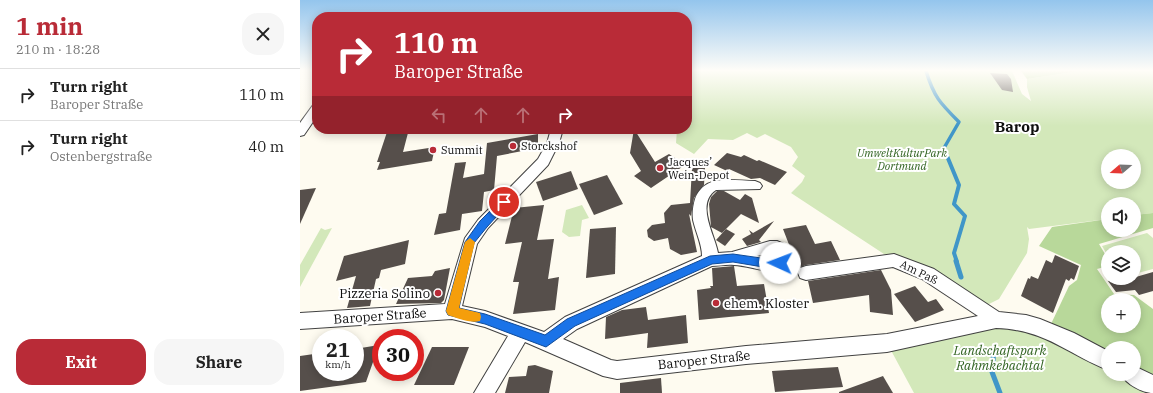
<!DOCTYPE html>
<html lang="en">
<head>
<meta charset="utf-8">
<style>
	body { margin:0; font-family:"IBM Plex Serif",serif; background:#f6f6f6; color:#222; height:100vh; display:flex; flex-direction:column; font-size:15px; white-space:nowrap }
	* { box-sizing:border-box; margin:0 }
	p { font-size:13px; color:#767676 }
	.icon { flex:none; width:22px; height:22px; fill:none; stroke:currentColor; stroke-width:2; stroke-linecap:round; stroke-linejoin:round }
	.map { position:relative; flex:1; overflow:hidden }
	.drawer { display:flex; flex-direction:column; background:#fff; width:300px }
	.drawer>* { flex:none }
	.hud { position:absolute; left:12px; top:12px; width:380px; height:122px; border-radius:16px; box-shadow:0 2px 10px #0003; background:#b92b37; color:#fff; overflow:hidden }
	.needle { width:26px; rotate:251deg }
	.tools { position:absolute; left:801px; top:149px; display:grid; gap:8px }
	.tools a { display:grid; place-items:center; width:40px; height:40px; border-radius:50%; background:#fff; box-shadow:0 2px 10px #0003; font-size:20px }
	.speed { position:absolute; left:12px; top:329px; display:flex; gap:8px; font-size:20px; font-weight:700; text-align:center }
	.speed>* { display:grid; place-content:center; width:52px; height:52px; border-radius:50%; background:#fff; box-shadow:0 2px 10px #0003; line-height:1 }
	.speed small { font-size:10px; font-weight:400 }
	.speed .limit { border:6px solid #d22; background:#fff; color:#111 }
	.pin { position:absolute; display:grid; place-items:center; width:34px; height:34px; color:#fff; margin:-17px; border:2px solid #fff; border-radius:50%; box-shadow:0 1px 4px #0007 }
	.me { position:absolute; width:44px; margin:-22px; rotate:272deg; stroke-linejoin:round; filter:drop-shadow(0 0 3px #0008) }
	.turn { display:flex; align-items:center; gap:14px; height:84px; padding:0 16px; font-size:18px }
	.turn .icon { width:52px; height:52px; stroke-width:2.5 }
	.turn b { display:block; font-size:28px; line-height:34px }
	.lanes { display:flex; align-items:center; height:38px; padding:0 16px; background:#0003; justify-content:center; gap:20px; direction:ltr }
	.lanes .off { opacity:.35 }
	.round { display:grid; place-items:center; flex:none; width:42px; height:42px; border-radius:16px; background:#f6f6f6 }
	.head { display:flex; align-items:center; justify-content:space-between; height:68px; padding:0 16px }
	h1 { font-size:24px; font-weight:800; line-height:30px; color:#b92b37 }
	.action { display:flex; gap:8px; margin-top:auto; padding:8px 16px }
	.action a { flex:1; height:46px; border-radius:16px; background:#b92b37; color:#fff; font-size:16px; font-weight:800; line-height:46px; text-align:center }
	.action a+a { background:#f6f6f6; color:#222 }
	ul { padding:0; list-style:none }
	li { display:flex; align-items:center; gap:12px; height:52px; padding:0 16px; border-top:1px solid #e0e0e0 }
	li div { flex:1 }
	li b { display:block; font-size:15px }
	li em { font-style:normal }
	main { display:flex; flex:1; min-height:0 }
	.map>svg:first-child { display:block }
	.green { fill:#d3e8ba; fill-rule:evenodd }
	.forest { fill:#b8d89a; fill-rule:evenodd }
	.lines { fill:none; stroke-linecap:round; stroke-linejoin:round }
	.stream-far2 { stroke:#4096c8; stroke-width:3.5 }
	.stream-far1 { stroke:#4096c8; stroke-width:4 }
	.stream { stroke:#4096c8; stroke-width:5 }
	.building { fill:#564f4b }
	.street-casing { stroke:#414141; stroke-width:2 }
	.street { fill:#fff; fill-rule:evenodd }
	.route { fill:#1a73e8; stroke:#114b97 }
	.slow { fill:#f59e0b }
	.poi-dot { fill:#b92b37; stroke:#fff; stroke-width:1.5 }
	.labels { text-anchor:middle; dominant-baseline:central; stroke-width:4; stroke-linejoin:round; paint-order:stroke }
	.poi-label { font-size:11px; fill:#0e0e0e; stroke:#fff; text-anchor:start }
	.park-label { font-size:11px; font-style:italic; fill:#316321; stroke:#fff }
	.street-label { font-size:11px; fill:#0e0e0e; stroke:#fff }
	.near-poi-label { font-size:13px; fill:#0e0e0e; stroke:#fff; text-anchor:end }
	.near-street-label { font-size:13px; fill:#0e0e0e; stroke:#fff }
	.near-park-label { font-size:13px; font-style:italic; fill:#316321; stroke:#fff }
	.district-label { font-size:15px; font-weight:bold; fill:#0e0e0e; stroke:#fff }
</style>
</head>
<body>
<main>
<section class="drawer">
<div class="head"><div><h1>1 min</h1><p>210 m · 18:28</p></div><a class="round"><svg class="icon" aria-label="close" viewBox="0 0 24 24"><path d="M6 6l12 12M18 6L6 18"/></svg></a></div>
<ul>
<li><svg class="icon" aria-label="right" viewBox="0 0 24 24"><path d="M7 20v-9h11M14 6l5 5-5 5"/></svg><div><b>Turn right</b><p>Baroper Straße</p></div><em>110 m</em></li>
<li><svg class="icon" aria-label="right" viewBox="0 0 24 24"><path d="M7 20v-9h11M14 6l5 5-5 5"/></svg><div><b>Turn right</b><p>Ostenbergstraße</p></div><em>40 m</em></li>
</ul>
<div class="action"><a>Exit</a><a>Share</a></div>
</section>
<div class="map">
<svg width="853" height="393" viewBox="0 0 853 393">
	<rect width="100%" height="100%" fill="#fefbf0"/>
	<!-- green -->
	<g class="green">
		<path d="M387 71H712L722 94 731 101 727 87V79L780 71H853V213L834 215V204H808V219L729 229 727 227 729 239 727 253 699 299 681 308 622 271 584 254 491 193 502 182 505 176 492 166 498 157 491 147 465 134 457 138 447 133 433 140 408 139 394 154 376 143 377 129H387ZM808 156H834V182H808Z"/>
		<path d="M282 205 289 218 282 220 280 236 269 237 262 232 266 210Z"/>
		<path d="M21 228 25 230 32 228 0 287V265Z"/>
		<path d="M847 233 853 238V269L834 274V252H808V256L802 246Z"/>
		<path d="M713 320 808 366V374H822L853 393H614L587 343Z"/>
	</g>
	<!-- forest -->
	<g class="forest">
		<path d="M721 71H780L727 79Z"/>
		<path d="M853 213V228L799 244 808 259V266L797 269 814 294 834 295 853 309V378L834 367V348H808V353L751 324 769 286 777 280 781 265 739 246 752 227 808 219V230H834V215ZM808 300H834V326H808Z"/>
	</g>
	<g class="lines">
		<!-- stream-far2 -->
		<path class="stream-far2" d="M626 71C634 97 640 103 659 122L644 148 647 157"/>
		<!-- stream-far1 -->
		<path class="stream-far1" d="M647 156 659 185 654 204 665 216 654 253 657 262"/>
		<!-- stream -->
		<g class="stream">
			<path d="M656 261 661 277"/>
			<path d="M694 349 692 372 700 393"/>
		</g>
	</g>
	<!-- building -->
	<g class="building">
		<path d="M690 73 707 74 711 79 713 92 702 90Z"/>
		<path d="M88 129H109L103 152 135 147 132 161 77 170 80 162H77Z"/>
		<path d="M334 129 355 162 369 154 385 165 351 188 334 176 341 171 330 153Z"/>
		<path d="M238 134V148L197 156 194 190 184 192 182 211 162 214 160 230 134 235 139 214 146 213 155 163 166 162 163 178 184 174 187 143Z"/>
		<path d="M427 153 441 157 444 155 457 161 459 160 487 172 475 185 460 178 451 179 429 169 427 171 414 165Z"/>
		<path d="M392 168H405L404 185 394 198 391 216 389 214 397 252 381 255 370 249 368 238 354 241 348 237 347 230 352 225 365 223 364 213 371 205 390 203Z"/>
		<path d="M271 171 278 189 243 201 236 182Z"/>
		<path d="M307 175 323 204 294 215 279 184Z"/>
		<path d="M16 188 0 224V190Z"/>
		<path d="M417 191H424L440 200 445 194 452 198 459 223 441 214 422 233 411 227 409 204 411 197Z"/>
		<path d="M244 205 237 240 254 239 248 279 259 277 255 310 213 314 219 282H213L222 242 205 244 214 208Z"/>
		<path d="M474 221 459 240 461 242 447 246 442 239 451 234 449 230 453 233Z"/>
		<path d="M506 225 515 244 531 241 540 260 506 265 498 268 483 229Z"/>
		<path d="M316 227 315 274 286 278 290 229Z"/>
		<path d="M426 229 435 234 425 246 416 240Z"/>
		<path d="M109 240 105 264 81 270 79 278 76 279 70 306 47 308 56 276 36 281 44 256Z"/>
		<path d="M755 255 779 266 774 280 771 278 769 281 766 279 753 313 721 296 728 278 730 279 731 276 738 279 746 260 752 263Z"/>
		<path d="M434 266 437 286 464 284 469 313 399 320 397 290 411 288 410 286H413L412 268Z"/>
		<path d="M150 268 144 300 141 303 96 304 108 278 132 276 135 271Z"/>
		<path d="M581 270 591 290 593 315 570 312 569 295 513 303 508 281Z"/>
		<path d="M853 272V291L839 295 835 290 816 292 808 281H822Z"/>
		<path d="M615 286 628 302 636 299 644 310 615 322 594 294Z"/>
		<path d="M346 307 348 320 386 315 388 343 347 348 348 333 305 339 306 317 322 310Z"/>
		<path d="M79 345 66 382 0 391V356L21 353V372H55V349Z"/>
		<path d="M132 347H169L154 385H114Z"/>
		<path d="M235 365 253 371 249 393H205L209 377 226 376 228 366Z"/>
		<path d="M538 367 543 387 475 392 472 371Z"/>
		<path d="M583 376 593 393H539V392Z"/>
		<path d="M361 378 362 393H320V383Z"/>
	</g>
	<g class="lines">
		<defs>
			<g id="street">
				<path d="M17 104V116L4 135 0 136V123L13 105Z"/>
				<path d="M251 129H263L259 143 248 165 188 228 177 244 162 306 185 311 244 332 265 317 402 256C402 244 396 233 393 220 392 213 393 206 395 199 405 173 433 181 455 181L460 183 462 186 460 189 416 190C395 204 415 235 418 253L432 252 470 241H477L488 246 493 256C480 282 457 266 434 265 427 264 419 266 412 266L277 329 263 339 311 360 317 361 446 346 587 334 678 316 622 279 593 267 506 280 500 278 498 273 500 268 506 266 594 254 634 269 699 312 726 315 740 319 774 333 808 351V370C765 353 747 330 696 328L587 352 446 364 317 379 303 376 225 342 195 393H174L208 336 185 327 152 319 0 329V313L145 304 165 238 178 220 238 159 247 143ZM470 253 477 255 474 258 457 256Z"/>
				<path d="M834 366 853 375V393C842 393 826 384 821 374H834Z"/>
			</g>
		</defs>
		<!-- street casing -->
		<use href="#street" class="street-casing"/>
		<!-- street -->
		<use href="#street" class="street"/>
	</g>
	<!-- sky -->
	<linearGradient id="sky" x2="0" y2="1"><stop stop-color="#94c5ed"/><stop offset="0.56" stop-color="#fffdf8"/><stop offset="1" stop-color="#fffdf8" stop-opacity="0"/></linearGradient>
	<rect width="853" height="126" fill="url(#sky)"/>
	<!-- route -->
	<path class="route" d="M204 199 209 202 207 205 187 227 174 243 159 308 185 314 245 335 267 319 410 256 433 254 475 260 480 259 485 263 483 266 475 269 433 262 412 264 275 326 246 347 185 324 152 316 148 315 146 311 165 242 180 221 201 200Z"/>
	<!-- slow -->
	<path class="slow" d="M170 238 175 242 159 308 180 313 181 317 180 321C171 324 157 318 148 315L146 311 165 242Z"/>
	<!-- markers -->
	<g class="poi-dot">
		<circle cx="213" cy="146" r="4"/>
		<circle cx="133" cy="150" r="4"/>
		<circle cx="360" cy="168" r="4"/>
		<circle cx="138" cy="293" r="4"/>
		<circle cx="416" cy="303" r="4"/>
	</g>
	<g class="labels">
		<!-- poi labels -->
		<g class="poi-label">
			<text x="221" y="146">Storckshof</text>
			<text x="141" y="150">Summit</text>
			<text x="368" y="162">Jacques’<tspan x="368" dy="13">Wein-Depot</tspan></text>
		</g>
		<!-- park labels -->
		<g class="park-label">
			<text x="602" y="153">UmweltKulturPark<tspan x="602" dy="13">Dortmund</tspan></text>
		</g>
		<!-- street labels -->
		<g class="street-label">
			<text transform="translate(619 272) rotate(26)">Am Paß</text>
		</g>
		<!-- near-poi labels -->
		<g class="near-poi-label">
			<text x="130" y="293">Pizzeria Solino</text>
			<text x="424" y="303" text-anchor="start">ehem. Kloster</text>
		</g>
		<!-- near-street labels -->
		<g class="near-street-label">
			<text transform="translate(80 316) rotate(-4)">Baroper Straße</text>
			<text transform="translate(404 360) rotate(-6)">Baroper Straße</text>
		</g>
		<!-- near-park labels -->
		<g class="near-park-label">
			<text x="700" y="350">Landschaftspark<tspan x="700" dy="15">Rahmkebachtal</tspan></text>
		</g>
		<!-- district labels -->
		<g class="district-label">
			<text x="717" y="126">Barop</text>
		</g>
	</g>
</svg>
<div class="tools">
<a><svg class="needle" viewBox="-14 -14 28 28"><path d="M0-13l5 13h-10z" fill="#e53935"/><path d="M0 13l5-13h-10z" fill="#767676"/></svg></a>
<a><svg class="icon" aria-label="sound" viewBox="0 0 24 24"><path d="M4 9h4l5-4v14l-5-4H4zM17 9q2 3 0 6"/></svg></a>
<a><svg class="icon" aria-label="layers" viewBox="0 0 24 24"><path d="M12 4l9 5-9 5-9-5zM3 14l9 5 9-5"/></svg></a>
<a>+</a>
<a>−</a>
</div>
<div class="speed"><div>21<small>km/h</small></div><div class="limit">30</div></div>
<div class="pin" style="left:204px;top:202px;background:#d93025"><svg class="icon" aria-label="arrive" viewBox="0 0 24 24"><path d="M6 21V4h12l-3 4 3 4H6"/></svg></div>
<svg class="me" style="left:480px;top:263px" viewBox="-20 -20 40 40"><circle r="19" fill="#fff"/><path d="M0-13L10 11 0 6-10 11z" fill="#1a73e8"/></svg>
<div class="hud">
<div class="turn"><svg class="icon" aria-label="right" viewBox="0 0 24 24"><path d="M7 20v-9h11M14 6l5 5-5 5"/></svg><div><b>110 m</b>Baroper Straße</div></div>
<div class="lanes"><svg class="icon off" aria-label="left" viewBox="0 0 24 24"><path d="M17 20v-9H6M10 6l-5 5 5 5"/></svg><svg class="icon off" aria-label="ahead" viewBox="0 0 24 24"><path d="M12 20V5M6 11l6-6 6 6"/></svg><svg class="icon off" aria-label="ahead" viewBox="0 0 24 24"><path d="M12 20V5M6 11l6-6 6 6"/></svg><svg class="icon" aria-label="right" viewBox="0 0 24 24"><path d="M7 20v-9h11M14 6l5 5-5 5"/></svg></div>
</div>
</div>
</main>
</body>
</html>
